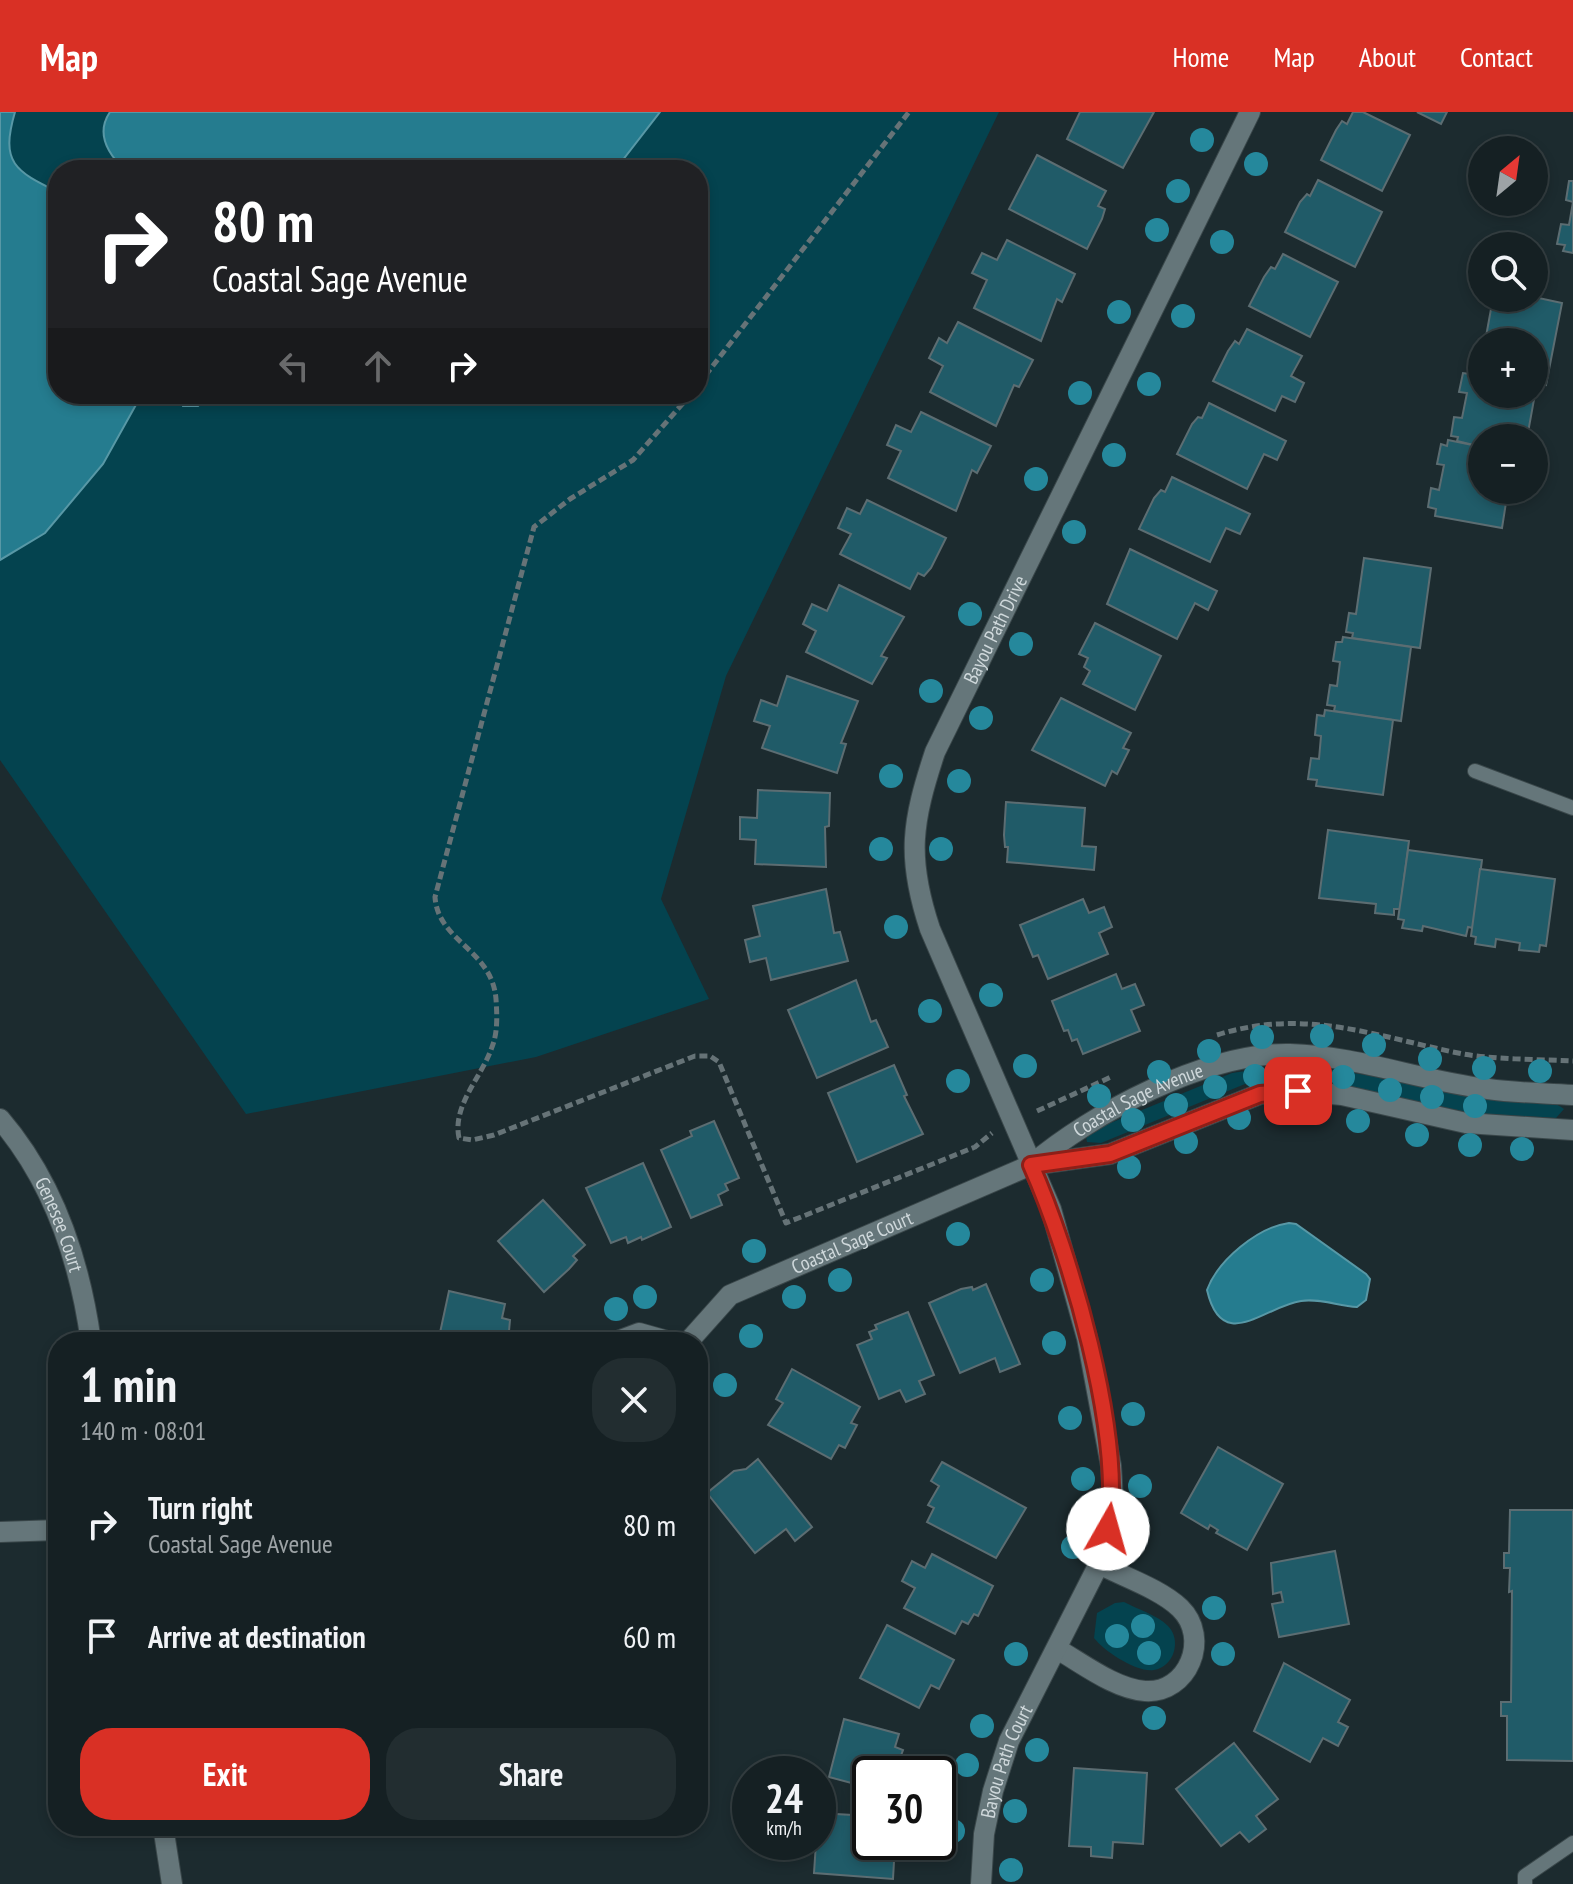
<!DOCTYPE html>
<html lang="en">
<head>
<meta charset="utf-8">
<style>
	body { margin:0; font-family:"PT Sans Narrow",sans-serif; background:#222d30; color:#f1f3f6; height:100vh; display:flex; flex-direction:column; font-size:30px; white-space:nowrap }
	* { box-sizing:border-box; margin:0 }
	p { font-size:26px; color:#9da3a6 }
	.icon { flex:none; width:44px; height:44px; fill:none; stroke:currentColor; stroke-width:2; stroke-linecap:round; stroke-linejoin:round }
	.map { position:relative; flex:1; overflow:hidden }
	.drawer { position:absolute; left:48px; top:1220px; width:660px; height:504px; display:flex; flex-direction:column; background:#152023; border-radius:32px; box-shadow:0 4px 12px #0003,0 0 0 2px #343e41 }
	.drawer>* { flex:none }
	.guide { position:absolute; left:48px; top:48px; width:660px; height:244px; border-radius:32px; box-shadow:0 4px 12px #0003,0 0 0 2px #343e41; background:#202124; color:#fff; overflow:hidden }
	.needle { width:52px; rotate:29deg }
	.fabs { position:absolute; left:1468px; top:24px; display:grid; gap:16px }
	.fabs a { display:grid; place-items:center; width:80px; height:80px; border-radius:50%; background:#152023; box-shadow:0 4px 12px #0003,0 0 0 2px #343e41; font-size:40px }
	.speed { position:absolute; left:732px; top:1644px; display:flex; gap:16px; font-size:40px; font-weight:700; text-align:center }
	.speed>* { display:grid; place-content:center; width:104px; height:104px; border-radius:50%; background:#152023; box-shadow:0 4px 12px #0003,0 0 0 2px #343e41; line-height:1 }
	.speed small { font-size:20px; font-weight:400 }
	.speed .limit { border:4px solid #111; border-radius:12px; background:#fff; color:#111 }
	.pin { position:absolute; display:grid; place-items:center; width:68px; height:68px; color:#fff; margin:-34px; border-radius:16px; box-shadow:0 4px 12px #0006 }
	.me { position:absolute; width:88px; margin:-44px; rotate:7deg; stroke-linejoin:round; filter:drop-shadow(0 0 6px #0008) }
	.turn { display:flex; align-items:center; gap:28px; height:168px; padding:0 32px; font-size:36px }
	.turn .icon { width:104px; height:104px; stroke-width:2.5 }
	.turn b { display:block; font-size:56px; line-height:68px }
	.lanes { display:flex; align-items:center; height:76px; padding:0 32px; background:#0003; justify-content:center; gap:40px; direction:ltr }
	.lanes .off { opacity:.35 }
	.round { display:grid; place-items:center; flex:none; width:84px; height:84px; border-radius:32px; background:#222d30 }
	.headline { display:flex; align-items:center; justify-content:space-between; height:136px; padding:0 32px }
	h1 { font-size:48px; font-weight:700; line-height:60px }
	.cta { display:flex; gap:16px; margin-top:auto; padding:16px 32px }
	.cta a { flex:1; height:92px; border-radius:32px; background:#d93025; color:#fff; font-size:32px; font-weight:700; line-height:92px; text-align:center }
	.cta a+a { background:#222d30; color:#f1f3f6 }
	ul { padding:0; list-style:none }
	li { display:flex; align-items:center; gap:24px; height:112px; padding:0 32px }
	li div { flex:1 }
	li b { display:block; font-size:30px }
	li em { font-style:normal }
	header { display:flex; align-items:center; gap:48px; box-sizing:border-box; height:112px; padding:0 40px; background:#d93025; color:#fff }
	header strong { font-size:38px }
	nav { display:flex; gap:44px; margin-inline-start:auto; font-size:28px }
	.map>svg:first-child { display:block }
	.green { fill:#04434f }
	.water { fill:#257c8f; stroke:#5898a6; stroke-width:2 }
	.building { fill:#205b68; stroke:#5c6d72; stroke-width:2 }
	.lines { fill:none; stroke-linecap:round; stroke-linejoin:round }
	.lane-casing { stroke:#3a474a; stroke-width:16 }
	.street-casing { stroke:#3a474a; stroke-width:22 }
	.path { stroke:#667377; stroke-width:5; stroke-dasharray:8 4; stroke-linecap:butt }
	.lane { stroke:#65767a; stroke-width:14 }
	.street { stroke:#65767a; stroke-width:20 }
	.tree { fill:#25889c }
	.route-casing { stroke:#8d1f18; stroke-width:20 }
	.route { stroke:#d93025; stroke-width:14 }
	.labels { text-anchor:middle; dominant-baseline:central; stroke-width:8; stroke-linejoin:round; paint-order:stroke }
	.street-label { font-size:20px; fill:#cfd8db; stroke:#0c1214 }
</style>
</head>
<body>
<header>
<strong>Map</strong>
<nav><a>Home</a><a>Map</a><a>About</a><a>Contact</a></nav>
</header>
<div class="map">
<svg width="1573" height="1772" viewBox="0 0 1573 1772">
	<rect width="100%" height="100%" fill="#1c2b2f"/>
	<!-- green -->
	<g class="green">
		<path d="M15 0H110L104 9 120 53 125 58H58V80C16 59 0 51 15 0Z"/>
		<path d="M660 0H999L726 564 661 787 709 887 536 945 246 1002 0 648V448L45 420 103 352 142 282H179L183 294 210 282H698V58H615Z"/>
		<path d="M1288 953C1359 957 1427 979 1497 986 1516 988 1550 985 1564 997L1556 1006 1472 1001 1323 970 1284 968 1245 972 1101 1031 1087 1030 1086 1024 1091 1019 1232 961Z"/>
		<path d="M1124 1490C1137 1497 1157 1503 1168 1514 1182 1528 1174 1555 1154 1558 1137 1561 1104 1539 1094 1526L1097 1501 1115 1491Z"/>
	</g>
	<!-- water -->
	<g class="water">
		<path d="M0 0H15C0 51 15 59 58 80V282H142L103 352 45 421 0 448Z"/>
		<path d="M110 0H660L615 58H125C108 42 95 22 110 0Z"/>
		<path d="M179 282H210L198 294H183Z"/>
		<path d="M1289 1111 1296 1112 1366 1162 1370 1167 1366 1188 1357 1195C1338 1194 1320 1186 1301 1189 1265 1194 1222 1243 1207 1178 1218 1148 1258 1115 1289 1111Z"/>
	</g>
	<!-- building -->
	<g class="building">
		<path d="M1080 0H1154L1123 56 1067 27Z"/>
		<path d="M1353 0H1363L1410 23 1382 79 1321 48 1336 18 1342 9 1347 12Z"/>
		<path d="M1417 0H1447L1441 12Z"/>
		<path d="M1037 43 1106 79 1098 94 1105 97 1102 107 1087 137 1009 97Z"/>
		<path d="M1318 68 1382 100 1355 155 1285 120 1300 90 1307 82 1310 84Z"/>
		<path d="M1569 69H1573V90L1566 88Z"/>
		<path d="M1573 90V141L1563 139 1565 133 1557 132 1561 112 1569 113Z"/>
		<path d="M1007 128 1075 162 1062 190 1057 187 1041 229 974 196 987 168 972 161 982 141 997 148Z"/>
		<path d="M1283 142 1338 170 1310 225 1249 194 1264 165 1271 155 1275 157Z"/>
		<path d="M1534 185 1562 191 1546 273 1534 270V230H1485L1493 186Z"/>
		<path d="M958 210 1033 248 1019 275 1014 273 996 314 930 280 943 254 929 246 939 226 947 231Z"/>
		<path d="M1247 217 1302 244 1291 264 1304 271 1295 290 1282 284 1275 299 1213 269 1228 239 1235 229 1239 232Z"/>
		<path d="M1478 233H1482V258L1480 253 1474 252Z"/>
		<path d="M1471 256 1482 258V282H1534V270L1537 271 1527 326H1482V335L1457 329 1458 325 1451 324 1454 305 1462 306 1467 281 1459 280 1463 261 1470 262Z"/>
		<path d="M1209 291 1286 329 1277 348 1264 342 1247 377 1177 342 1192 312 1198 305 1202 306Z"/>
		<path d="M921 300 991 334 977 361 972 358 956 399 888 366 901 339 887 333 896 313 911 320Z"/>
		<path d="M1448 328 1482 335V378H1508L1502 416 1435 404 1436 397 1428 395 1431 376 1439 378 1444 353 1437 352 1441 332 1447 334Z"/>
		<path d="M1172 365 1250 402 1240 422 1226 416 1210 450 1139 417 1154 386 1161 378 1165 380Z"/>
		<path d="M867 388 946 426 931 456 924 464 918 461 910 477 840 442 851 422 838 416 847 396 860 402Z"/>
		<path d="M1130 437 1217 479 1208 498 1195 491 1177 527 1107 492Z"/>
		<path d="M1364 446 1431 456 1420 536 1352 526 1353 521 1346 520 1349 501 1356 502Z"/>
		<path d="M839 473 904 505 881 544 887 546 872 572 806 540 816 519 803 512 812 492 827 499Z"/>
		<path d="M1095 511 1161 544 1135 598 1083 572 1090 559 1084 555 1088 546 1079 542Z"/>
		<path d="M1343 525 1411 535 1401 609 1334 599 1335 594 1327 593 1330 573 1337 574 1340 550 1333 549 1336 530H1342Z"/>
		<path d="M787 564 858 589 841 631 846 632 837 661 762 636 770 614 754 609 761 588 777 594Z"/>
		<path d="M1061 586 1131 621 1123 636 1129 638 1117 662 1112 659 1105 674 1032 638Z"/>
		<path d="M1325 598 1393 608 1383 683 1316 674 1317 668 1308 667 1311 646 1319 647 1321 624 1315 623 1317 603 1324 604Z"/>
		<path d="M758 678 830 681 829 714 825 715 826 755 755 752 756 728 740 727V705L757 706Z"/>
		<path d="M1006 690 1085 696 1082 734 1096 735 1094 758 1007 750 1008 735H1005L1004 723Z"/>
		<path d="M1328 718 1409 729 1400 797H1394V803L1375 801 1376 792 1319 786Z"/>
		<path d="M1408 738 1482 748 1473 816 1468 815 1466 824 1423 814 1422 819 1402 816 1404 808 1398 807Z"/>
		<path d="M1480 757 1555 767 1546 834 1540 833 1539 840 1519 838 1520 831 1496 827 1495 835 1475 832 1476 825 1471 824Z"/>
		<path d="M826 777 834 821 840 820 848 849 771 868 766 846 750 850 745 828 760 824 753 794Z"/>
		<path d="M1083 787 1089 801 1104 795 1112 815 1099 821 1108 842 1048 867 1038 843 1033 845 1020 813Z"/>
		<path d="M1116 862 1122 877 1135 872 1144 893 1131 898 1140 919 1083 942 1077 927 1072 929 1068 918 1064 919 1052 889Z"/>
		<path d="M856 868 871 910 876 908 888 935 817 966 788 898Z"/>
		<path d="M894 953 907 983 904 984 923 1022 857 1050 828 981Z"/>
		<path d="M714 1009 739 1066 725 1072 728 1078 718 1083 722 1093 691 1106 661 1038 692 1024 690 1019Z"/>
		<path d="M643 1051 671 1115 642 1128 641 1125 628 1131 626 1125 611 1131 586 1076Z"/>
		<path d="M543 1088 585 1133 573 1144 577 1148 569 1157 544 1180 498 1129Z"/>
		<path d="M986 1172 1020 1252 1000 1260 995 1246 960 1261 929 1191 961 1177 972 1175 973 1178Z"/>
		<path d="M449 1179 505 1192 502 1206 510 1208 508 1230H438Z"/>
		<path d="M908 1200 934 1263 919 1269 925 1282 906 1290 900 1278 879 1287 857 1233 872 1227 869 1220 877 1217 875 1213Z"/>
		<path d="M792 1257 860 1295 851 1311 857 1313 845 1336 839 1333 831 1347 768 1313 783 1291 776 1287Z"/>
		<path d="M1218 1335 1283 1372 1247 1438 1216 1421 1218 1418 1210 1413 1208 1417 1181 1401Z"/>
		<path d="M758 1347 812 1415 795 1429 786 1417 755 1441 707 1381 734 1359 746 1357Z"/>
		<path d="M942 1350 1026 1396 996 1446 927 1410 934 1396 928 1393 939 1374 931 1369Z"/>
		<path d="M1510 1398H1573V1649L1507 1648V1604H1501V1590H1511L1512 1479 1509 1480 1510 1456H1504V1441H1509Z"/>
		<path d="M1335 1439 1349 1512 1279 1525 1272 1492 1283 1490 1281 1480 1273 1482 1271 1451Z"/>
		<path d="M932 1442 993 1474 978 1504 974 1502 968 1512 962 1509 955 1522 904 1496 915 1476 902 1469 912 1449 925 1456Z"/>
		<path d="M887 1513 954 1548 939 1577 931 1573 919 1596 860 1566Z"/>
		<path d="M1284 1551 1350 1588 1338 1610 1348 1615 1338 1634 1323 1626 1310 1650 1254 1619Z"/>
		<path d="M844 1607 899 1622 895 1635 903 1638 899 1649 910 1651 907 1662H870V1676L829 1665Z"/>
		<path d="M1234 1631 1278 1687 1256 1704 1266 1717 1249 1730 1240 1720 1221 1734 1176 1677Z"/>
		<path d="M1074 1656 1147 1661 1143 1732 1113 1730 1112 1746 1091 1744V1735L1069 1734Z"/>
		<path d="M818 1701 870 1704V1730L895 1732 893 1767 814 1761Z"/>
	</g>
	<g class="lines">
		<defs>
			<g id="lane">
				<path d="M1475 659 1573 696"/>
				<path d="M1525 1772V1764L1573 1731"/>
			</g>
			<g id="street">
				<path id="s1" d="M0 1007C53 1069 80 1150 91 1230"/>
				<path id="s2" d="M1031 1053C1092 1001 1207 940 1290 942 1358 944 1421 969 1488 977 1516 981 1545 981 1573 983"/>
				<path d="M615 1230 639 1221 671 1230"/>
				<path id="s3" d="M688 1230 730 1183 1031 1053 1110 1042 1260 982 1298 979 1342 983 1466 1011 1573 1018"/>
				<path d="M0 1420 58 1418"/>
				<path d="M1057 1537C1082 1551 1115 1577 1145 1579 1188 1582 1211 1526 1180 1496 1160 1477 1124 1465 1099 1452"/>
				<path d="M163 1714 172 1772"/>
				<path id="s4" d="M981 1772 984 1722 993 1679 1009 1629 1104 1442 1113 1387 1111 1354 1087 1226 1051 1097 930 817C906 745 912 710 935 640L1250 0"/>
			</g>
		</defs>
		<!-- lane casing -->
		<use href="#lane" class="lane-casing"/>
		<!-- street casing -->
		<use href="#street" class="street-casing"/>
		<!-- path -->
		<g class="path">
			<path d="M698 273 909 0"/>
			<path d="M691 282 633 348 570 387 534 415 435 785C438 830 492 837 496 887 497 903 498 920 492 935 482 965 452 993 459 1026L472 1028 494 1023 695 944H710L719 950 786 1111 975 1035 992 1021"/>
			<path d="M1217 923C1306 895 1377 925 1463 942 1499 948 1537 947 1573 949"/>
			<path d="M1037 999 1111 965"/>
		</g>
		<!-- lane -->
		<use href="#lane" class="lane"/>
		<!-- street -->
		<use href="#street" class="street"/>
	</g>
	<!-- trees -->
	<g class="tree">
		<circle cx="1202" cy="28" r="12"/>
		<circle cx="1256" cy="52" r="12"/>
		<circle cx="1178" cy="79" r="12"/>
		<circle cx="1157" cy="118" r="12"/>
		<circle cx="1222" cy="130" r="12"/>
		<circle cx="1119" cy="200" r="12"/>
		<circle cx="1183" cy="204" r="12"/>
		<circle cx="1149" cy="272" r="12"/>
		<circle cx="1080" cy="281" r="12"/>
		<circle cx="1114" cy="343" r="12"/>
		<circle cx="1036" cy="367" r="12"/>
		<circle cx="1074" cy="420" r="12"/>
		<circle cx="970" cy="502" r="12"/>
		<circle cx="1021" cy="532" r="12"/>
		<circle cx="931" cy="579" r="12"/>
		<circle cx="981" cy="606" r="12"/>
		<circle cx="891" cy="664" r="12"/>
		<circle cx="959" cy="669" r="12"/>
		<circle cx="881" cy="737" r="12"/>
		<circle cx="941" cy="737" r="12"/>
		<circle cx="896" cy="815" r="12"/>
		<circle cx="991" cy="883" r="12"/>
		<circle cx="930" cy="899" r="12"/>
		<circle cx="1322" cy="924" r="12"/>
		<circle cx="1262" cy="925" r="12"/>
		<circle cx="1374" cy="933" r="12"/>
		<circle cx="1209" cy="939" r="12"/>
		<circle cx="1430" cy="947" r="12"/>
		<circle cx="1025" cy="954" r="12"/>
		<circle cx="1484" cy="956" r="12"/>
		<circle cx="1540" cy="959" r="12"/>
		<circle cx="1159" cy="960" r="12"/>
		<circle cx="1302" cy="961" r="12"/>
		<circle cx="1255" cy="964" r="12"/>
		<circle cx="1343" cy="965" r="12"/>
		<circle cx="958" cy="969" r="12"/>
		<circle cx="1215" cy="975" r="12"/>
		<circle cx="1390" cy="978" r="12"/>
		<circle cx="1099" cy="984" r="12"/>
		<circle cx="1432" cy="985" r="12"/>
		<circle cx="1176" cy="993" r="12"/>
		<circle cx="1475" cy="994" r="12"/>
		<circle cx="1299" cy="998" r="12"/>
		<circle cx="1239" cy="1006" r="12"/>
		<circle cx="1133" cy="1008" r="12"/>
		<circle cx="1358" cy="1009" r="12"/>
		<circle cx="1417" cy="1023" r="12"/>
		<circle cx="1186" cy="1030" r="12"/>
		<circle cx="1470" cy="1033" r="12"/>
		<circle cx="1522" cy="1037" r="12"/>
		<circle cx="1129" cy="1055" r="12"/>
		<circle cx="958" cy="1122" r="12"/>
		<circle cx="754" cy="1139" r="12"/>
		<circle cx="840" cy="1168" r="12"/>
		<circle cx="1042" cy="1168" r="12"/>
		<circle cx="645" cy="1185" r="12"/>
		<circle cx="794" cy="1185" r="12"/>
		<circle cx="616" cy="1197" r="12"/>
		<circle cx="751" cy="1224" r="12"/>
		<circle cx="1054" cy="1231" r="12"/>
		<circle cx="725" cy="1273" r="12"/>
		<circle cx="1133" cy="1302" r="12"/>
		<circle cx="1070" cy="1306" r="12"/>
		<circle cx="1083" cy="1367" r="12"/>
		<circle cx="1140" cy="1374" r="12"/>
		<circle cx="1073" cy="1435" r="12"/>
		<circle cx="1214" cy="1496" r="12"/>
		<circle cx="1143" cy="1514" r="12"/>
		<circle cx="1117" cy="1524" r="12"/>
		<circle cx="1149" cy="1541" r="12"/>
		<circle cx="1016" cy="1542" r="12"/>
		<circle cx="1223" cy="1542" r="12"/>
		<circle cx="1154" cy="1606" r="12"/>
		<circle cx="982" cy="1614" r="12"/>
		<circle cx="1037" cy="1638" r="12"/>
		<circle cx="967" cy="1653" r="12"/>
		<circle cx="1015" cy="1699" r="12"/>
		<circle cx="953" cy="1719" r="12"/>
		<circle cx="1011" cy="1758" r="12"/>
	</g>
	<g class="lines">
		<defs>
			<path id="route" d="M1108 1417C1124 1323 1070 1141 1031 1053L1110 1042 1260 982 1298 979"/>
		</defs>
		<!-- route casing -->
		<use href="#route" class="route-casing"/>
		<!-- route -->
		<use href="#route" class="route"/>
	</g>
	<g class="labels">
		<!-- street labels -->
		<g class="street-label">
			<text stroke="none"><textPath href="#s4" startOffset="1332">Bayou Path Drive</textPath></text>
			<text stroke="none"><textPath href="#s2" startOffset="126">Coastal Sage Avenue</textPath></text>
			<text stroke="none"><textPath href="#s1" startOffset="122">Genesee Court</textPath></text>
			<text stroke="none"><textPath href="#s3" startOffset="196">Coastal Sage Court</textPath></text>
			<text stroke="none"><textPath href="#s4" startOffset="126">Bayou Path Court</textPath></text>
		</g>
	</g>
</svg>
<div class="fabs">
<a><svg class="needle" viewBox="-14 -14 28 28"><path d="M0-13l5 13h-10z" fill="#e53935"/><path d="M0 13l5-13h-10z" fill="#9da3a6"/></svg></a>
<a><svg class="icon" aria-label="search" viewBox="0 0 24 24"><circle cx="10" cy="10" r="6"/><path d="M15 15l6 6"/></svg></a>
<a>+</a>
<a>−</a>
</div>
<div class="speed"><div>24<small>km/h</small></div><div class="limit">30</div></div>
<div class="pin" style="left:1298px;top:979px;background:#d93025"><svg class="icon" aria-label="arrive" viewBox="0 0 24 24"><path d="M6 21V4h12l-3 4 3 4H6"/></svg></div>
<svg class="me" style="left:1108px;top:1417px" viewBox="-20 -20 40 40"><circle r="19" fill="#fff"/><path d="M0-13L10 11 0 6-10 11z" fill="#d93025"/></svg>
<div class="guide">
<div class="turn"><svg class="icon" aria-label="right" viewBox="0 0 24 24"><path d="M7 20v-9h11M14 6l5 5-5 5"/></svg><div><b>80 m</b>Coastal Sage Avenue</div></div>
<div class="lanes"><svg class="icon off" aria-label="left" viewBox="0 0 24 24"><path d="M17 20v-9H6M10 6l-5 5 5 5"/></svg><svg class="icon off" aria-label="ahead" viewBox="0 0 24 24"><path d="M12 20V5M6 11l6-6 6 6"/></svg><svg class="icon" aria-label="right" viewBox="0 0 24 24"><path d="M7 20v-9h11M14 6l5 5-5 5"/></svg></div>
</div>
<section class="drawer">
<div class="headline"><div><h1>1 min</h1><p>140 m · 08:01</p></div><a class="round"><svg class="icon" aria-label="close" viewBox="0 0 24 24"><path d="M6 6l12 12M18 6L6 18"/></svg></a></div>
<ul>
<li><svg class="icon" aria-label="right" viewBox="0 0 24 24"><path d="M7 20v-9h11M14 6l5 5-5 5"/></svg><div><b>Turn right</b><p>Coastal Sage Avenue</p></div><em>80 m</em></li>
<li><svg class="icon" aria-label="arrive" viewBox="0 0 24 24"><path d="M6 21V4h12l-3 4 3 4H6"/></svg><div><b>Arrive at destination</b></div><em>60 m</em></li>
</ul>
<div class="cta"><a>Exit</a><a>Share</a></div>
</section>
</div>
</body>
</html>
